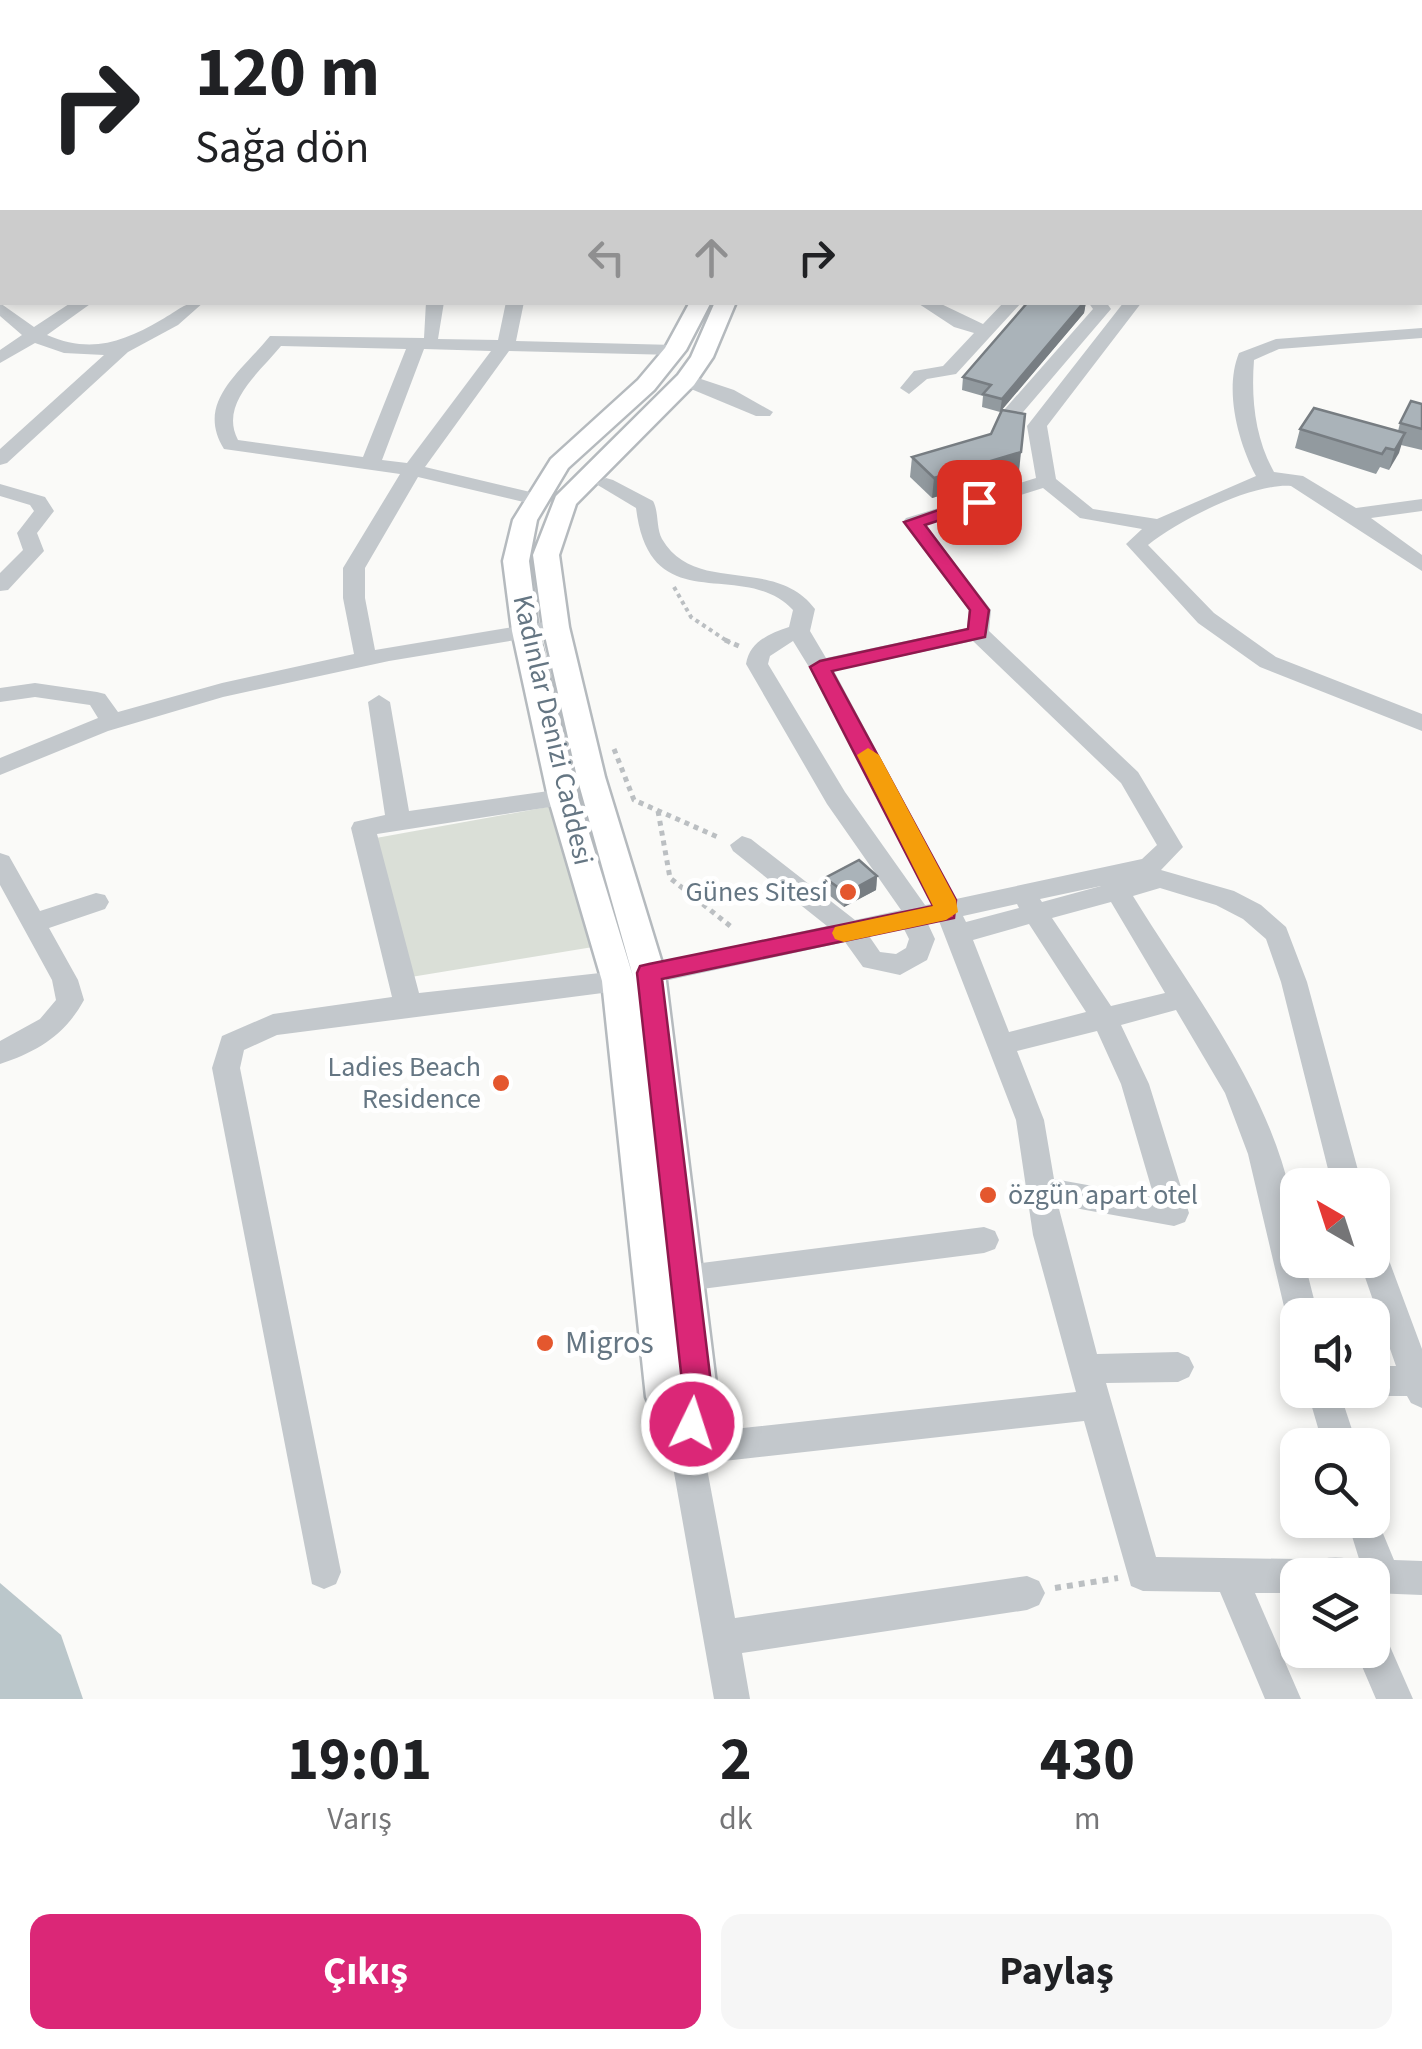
<!DOCTYPE html>
<html lang="tr">
<head>
<meta charset="utf-8">
<style>
	body { margin:0; font-family:"Source Sans 3",sans-serif; background:#f6f6f6; color:#202124; height:100vh; display:flex; flex-direction:column; font-size:38px; white-space:nowrap }
	* { box-sizing:border-box; margin:0 }
	p { font-size:32px; color:#757577 }
	.icon { flex:none; width:55px; height:55px; fill:none; stroke:currentColor; stroke-width:2; stroke-linecap:round; stroke-linejoin:round }
	.map { position:relative; height:1699px; overflow:hidden }
	.sheet { display:flex; flex-direction:column; background:#fff; flex:1 }
	.sheet>* { flex:none }
	.banner { position:absolute; left:0px; top:0px; width:1422px; height:305px; box-shadow:0 5px 15px #0003; background:#fff; color:#202124; overflow:hidden }
	.needle { width:65px; rotate:321deg }
	.fabs { position:absolute; left:1280px; top:1168px; display:grid; gap:20px }
	.fabs a { display:grid; place-items:center; width:110px; height:110px; border-radius:20px; background:#fff; box-shadow:0 5px 15px #0003; font-size:50px }
	.pin { position:absolute; display:grid; place-items:center; width:85px; height:85px; color:#fff; margin:-42px; border-radius:20px; box-shadow:0 5px 15px #0006 }
	.me { position:absolute; width:110px; margin:-55px; rotate:4deg; stroke-linejoin:round; filter:drop-shadow(0 0 8px #0008) }
	.turn { display:flex; align-items:center; gap:35px; height:210px; padding:0 30px; font-size:45px }
	.turn .icon { width:130px; height:130px; stroke-width:2.5 }
	.turn b { display:block; font-size:70px; line-height:85px }
	.lanes { display:flex; align-items:center; height:95px; padding:0 30px; background:#0003; justify-content:center; gap:50px; direction:ltr }
	.lanes .off { opacity:.35 }
	.eta { display:flex; justify-content:space-evenly; align-items:center; height:170px; text-align:center }
	.eta b { font-size:60px; font-weight:700; line-height:70px }
	.button { display:flex; gap:20px; margin-top:auto; padding:20px 30px }
	.button a { flex:1; height:115px; border-radius:20px; background:#db2777; color:#fff; font-size:40px; font-weight:700; line-height:115px; text-align:center }
	.button a+a { background:#f6f6f6; color:#202124 }
	.map>svg:first-child { display:block }
	.green { fill:#dadfd7 }
	.water { fill:#bbc7cb }
	.lines { fill:none; stroke-linecap:round; stroke-linejoin:round }
	.major-casing { stroke:#b5babe; stroke-width:5 }
	.path-far2 { stroke:#bbbfc2; stroke-width:4; stroke-dasharray:4 4; stroke-linecap:butt }
	.path-far1 { stroke:#bbbfc2; stroke-width:5; stroke-dasharray:5 5; stroke-linecap:butt }
	.path { stroke:#bbbfc2; stroke-width:6; stroke-dasharray:6 6; stroke-linecap:butt }
	.minor { fill:#c3c8cc; fill-rule:evenodd }
	.major { fill:#fff; fill-rule:evenodd }
	.wall { fill:#929a9f }
	.shaded-wall { fill:#777d82 }
	.building { fill:#aab3b9; stroke:#777d82; stroke-width:2.5 }
	.route { fill:#db2777; stroke:#8e194d; stroke-width:2.5 }
	.slow { fill:#f59e0b }
	.poi-dot { fill:#e4572e; stroke:#fff; stroke-width:4 }
	.labels { text-anchor:middle; dominant-baseline:central; stroke-width:10; stroke-linejoin:round; paint-order:stroke }
	.street-label { font-size:28px; fill:#657683; stroke:#fff }
	.poi-label { font-size:28px; fill:#657683; stroke:#fff; text-anchor:end }
	.near-poi-label { font-size:32px; fill:#657683; stroke:#fff; text-anchor:start }
</style>
</head>
<body>
<div class="map">
<svg width="1422" height="1699" viewBox="0 0 1422 1699">
	<rect width="100%" height="100%" fill="#fafaf8"/>
	<!-- green -->
	<path class="green" d="M553 806 593 947 411 977 376 838Z"/>
	<!-- water -->
	<path class="water" d="M0 1583 61 1635 83 1699H0Z"/>
	<g class="lines">
		<defs>
			<g id="major">
				<path d="M1021 0H1042L1043 2H1023Z"/>
				<path d="M1062 0H1082L1083 2H1064Z"/>
				<path d="M0 3 2 4V14L0 13Z"/>
				<rect x="1420" y="171" width="2" height="12"/>
				<path d="M1420 224 1422 225V237L1420 236Z"/>
				<path d="M690 302H711L686 350 654 390 568 468 537 520 529 561 538 631 578 797 634 980 577 777 543 627 533 555 556 496 678 375 691 357 715 302H736L713 357 694 385 576 504 559 555 569 627 605 777 665 973 718 1400 701 1463 687 1469 673 1463 646 1397 602 981 548 797 512 631 503 561 513 520 551 459 638 380 665 348Z"/>
			</g>
		</defs>
		<!-- major casing -->
		<use href="#major" class="major-casing"/>
		<!-- path-far2 -->
		<path class="path-far2" d="M674 587 691 617 730 643"/>
		<!-- path-far1 -->
		<g class="path-far1">
			<path d="M725 640 741 647"/>
			<path d="M614 749 634 800 720 838"/>
			<path d="M658 811 670 878 734 929"/>
		</g>
		<!-- path -->
		<path class="path" d="M1055 1588 1118 1578"/>
		<!-- minor -->
		<g class="minor">
			<path d="M246 0H260L262 2H248Z"/>
			<path d="M355 0H369L370 2H357Z"/>
			<path d="M463 0H793L795 2H462Z"/>
			<path d="M1147 0 1148 2 1117 1 1118 0Z"/>
			<path d="M1256 0H1270V2H1257Z"/>
			<path d="M1308 0H1347L1349 2H1310Z"/>
			<path d="M1383 0H1420L1422 2 1420 5Z"/>
			<rect x="1420" y="44" width="2" height="9"/>
			<rect x="0" y="61" width="2" height="9"/>
			<rect x="1420" y="67" width="2" height="8"/>
			<rect x="1420" y="99" width="2" height="8"/>
			<path d="M2 128V138L0 139V129Z"/>
			<path d="M2 177V187L0 188V178Z"/>
			<path d="M2 229V239L0 240V230Z"/>
			<path d="M72 302H93L47 335C91 354 123 342 161 320 179 310 184 302 204 302L178 325 128 352 7 463 0 465V449L104 355 64 353 35 343 0 363V350L22 335 0 316V303L34 327Z"/>
			<path d="M426 302H444L438 339 498 340 506 302H524L516 341 675 345 684 350 675 355 509 351 425 467 543 495 546 499 536 505 418 477 365 568V598L375 650 556 620 564 622 567 627 564 632 389 661 223 697 108 731 0 775V758L98 718 90 705 35 697 0 702V688L35 683 97 692 105 694 118 712 222 683 354 654 343 598V568L400 474 224 449C195 402 240 373 270 336L424 338ZM281 346 406 349 363 457 238 440C219 404 259 373 281 346ZM424 349 491 351 407 463 382 460Z"/>
			<path d="M916 302H937L983 324 1004 302H1022L956 374 927 379 909 394 900 388 914 371 943 366 974 333 954 327Z"/>
			<path d="M1088 302H1106L1111 309 1018 418H1004V410L1093 309Z"/>
			<path d="M1124 302H1142L1047 426 1056 479 1093 509 1157 519 1256 476C1238 442 1224 390 1239 353L1276 339 1422 328V338L1279 349 1254 360C1251 399 1255 438 1274 472L1303 476 1356 508 1422 499V511L1371 518 1422 555V571L1291 486C1252 483 1179 520 1148 545L1214 613 1276 657 1422 714V731L1260 667 1198 623 1126 544 1142 529 1080 518 1043 488 926 525 991 610 989 631 1138 772 1183 847 1161 870 1234 891 1261 905 1286 927 1307 982 1362 1185H1332L1281 982 1266 939 1243 919 1216 905 1160 888 1133 896C1200 1005 1298 1124 1298 1260H1304L1318 1315H1298V1327L1291 1325 1286 1315 1248 1154 1225 1093 1176 1010 1121 1025 1149 1084 1189 1213 1185 1222 1174 1226 1058 1205 1097 1354 1178 1352 1189 1357 1194 1367 1189 1377 1178 1382 1106 1383 1156 1557 1298 1559 1309 1563C1325 1556 1344 1556 1360 1562L1347 1520H1372V1507L1394 1560 1422 1561V1595L1372 1593V1575H1298V1593H1255L1301 1699H1265L1220 1592 1143 1591 1131 1586 1084 1421 706 1463 735 1618 1027 1576 1039 1581 1045 1593 1039 1605 1027 1610 742 1653 750 1699H714L670 1450 675 1439 687 1434 1076 1392 1033 1235 1016 1120 939 921 928 924 935 939 927 960 900 975 863 967 845 942 618 991 277 1035 244 1050 240 1068 341 1572 336 1584 324 1589 312 1584 212 1068 222 1036 273 1014 392 997 351 828 354 822 385 815 368 702 379 695 390 702 409 811 563 789 575 797 563 805 377 834 419 993 618 971 827 926 733 851 730 845 742 836 751 839 855 920 901 910 827 804 746 664C750 641 769 634 789 627L793 610C742 556 650 623 636 508L596 484 606 478 613 480 653 501C659 512 656 528 662 539 695 596 775 555 815 609L810 631 826 658 967 628 969 610 903 522 906 518 1036 478 1027 426ZM793 641 809 667 933 904 925 905 845 792 768 664 770 656ZM973 641 1121 783 1157 845 1142 859 956 899 834 671ZM1101 886 1042 902 1040 899ZM1111 902 1165 993 1111 1006 1052 918ZM1017 904 1019 908 966 922 963 916ZM1029 924 1086 1012 1009 1032 973 940ZM904 929 909 939 906 948 896 954 880 952 869 936ZM1097 1031 1121 1084 1154 1197 1054 1179 1044 1120 1017 1051Z"/>
			<path d="M686 374 734 390 773 412 770 416H756L679 384V376Z"/>
			<path d="M0 484 45 497 54 511 37 533 44 551 8 590 0 591V573L23 550 17 533 34 511 30 505 0 496Z"/>
			<path d="M0 853 9 856 40 911 96 893 105 895 109 902 105 909 49 928 78 980 84 1000C65 1035 37 1052 0 1064V1041L40 1019 56 1000 52 980 0 885Z"/>
			<path d="M984 1227 995 1231 999 1240 995 1249 984 1253 686 1291 675 1288 671 1278 675 1268 686 1265Z"/>
			<path d="M1372 1242 1383 1246 1387 1255 1422 1349V1408L1411 1403 1407 1396H1372L1360 1390H1372V1366H1396L1359 1260H1372Z"/>
			<path d="M1307 1390H1339L1357 1445H1323Z"/>
			<path d="M1372 1630 1385 1635 1413 1699H1376L1355 1650H1372Z"/>
		</g>
		<!-- major -->
		<use href="#major" class="major"/>
	</g>
	<!-- wall -->
	<g class="wall">
		<path d="M1028 302H1086L1084 313 1000 412 982 407 983 396 962 390 963 377Z"/>
		<path d="M1422 404V450L1401 445 1389 470 1380 467 1376 474 1295 448 1300 429 1398 431 1400 423Z"/>
		<path d="M912 457 1019 472 932 498 910 477Z"/>
		<path d="M877 876 876 890 844 907 824 891 825 878Z"/>
	</g>
	<!-- shaded-wall -->
	<g class="shaded-wall">
		<path d="M1084 302H1086L1084 313 1000 412 1002 399Z"/>
		<path d="M1405 433 1399 453 1389 470 1395 450Z"/>
		<path d="M1021 452 1019 472 932 498 934 478Z"/>
		<path d="M877 876 876 890 844 907 846 893Z"/>
	</g>
	<!-- building -->
	<g class="building">
		<path d="M1028 302H1084L1002 399 983 394 991 385 963 377Z"/>
		<path d="M1411 401 1422 404V429L1400 423Z"/>
		<path d="M1314 408 1405 433 1395 450 1386 448 1382 454 1300 429Z"/>
		<path d="M1002 410 1025 414 1021 452 934 478 912 457 991 434Z"/>
		<path d="M859 860 877 876 846 893 825 878Z"/>
	</g>
	<!-- route -->
	<path class="route" d="M979 496 986 498V505L925 525 989 610 985 637 832 671 956 900 954 918 662 979 713 1400 703 1434 692 1438 682 1434 678 1424 684 1400 637 973 640 966 649 964 933 906 810 667 820 661 968 629 970 610 904 522Z"/>
	<!-- slow -->
	<path class="slow" d="M868 748 879 755 956 900 958 912 946 920 844 942 835 939 832 933 835 927 933 906 857 755Z"/>
	<!-- markers -->
	<g class="poi-dot">
		<circle cx="848" cy="892" r="10"/>
		<circle cx="501" cy="1083" r="10"/>
		<circle cx="988" cy="1195" r="10"/>
		<circle cx="545" cy="1343" r="10"/>
	</g>
	<g class="labels">
		<!-- street labels -->
		<g class="street-label">
			<text transform="translate(553 730) rotate(77)">Kadınlar Denizi Caddesi</text>
		</g>
		<!-- poi labels -->
		<g class="poi-label">
			<text x="828" y="892">Günes Sitesi</text>
			<text x="481" y="1067">Ladies Beach<tspan x="481" dy="32">Residence</tspan></text>
			<text x="1008" y="1195" text-anchor="start">özgün apart otel</text>
		</g>
		<!-- near-poi labels -->
		<g class="near-poi-label">
			<text x="565" y="1343">Migros</text>
		</g>
	</g>
</svg>
<div class="fabs">
<a><svg class="needle" viewBox="-14 -14 28 28"><path d="M0-13l5 13h-10z" fill="#e53935"/><path d="M0 13l5-13h-10z" fill="#757577"/></svg></a>
<a><svg class="icon" aria-label="sound" viewBox="0 0 24 24"><path d="M4 9h4l5-4v14l-5-4H4zM17 9q2 3 0 6"/></svg></a>
<a><svg class="icon" aria-label="search" viewBox="0 0 24 24"><circle cx="10" cy="10" r="6"/><path d="M15 15l6 6"/></svg></a>
<a><svg class="icon" aria-label="layers" viewBox="0 0 24 24"><path d="M12 4l9 5-9 5-9-5zM3 14l9 5 9-5"/></svg></a>
</div>
<div class="pin" style="left:979px;top:502px;background:#d93025"><svg class="icon" aria-label="arrive" viewBox="0 0 24 24"><path d="M6 21V4h12l-3 4 3 4H6"/></svg></div>
<svg class="me" style="left:692px;top:1424px" viewBox="-20 -20 40 40"><circle r="17" fill="#db2777" stroke="#fff" stroke-width="3"/><path d="M0-11L8 9 0 5-8 9z" fill="#fff"/></svg>
<div class="banner">
<div class="turn"><svg class="icon" aria-label="right" viewBox="0 0 24 24"><path d="M7 20v-9h11M14 6l5 5-5 5"/></svg><div><b>120 m</b>Sağa dön</div></div>
<div class="lanes"><svg class="icon off" aria-label="left" viewBox="0 0 24 24"><path d="M17 20v-9H6M10 6l-5 5 5 5"/></svg><svg class="icon off" aria-label="ahead" viewBox="0 0 24 24"><path d="M12 20V5M6 11l6-6 6 6"/></svg><svg class="icon" aria-label="right" viewBox="0 0 24 24"><path d="M7 20v-9h11M14 6l5 5-5 5"/></svg></div>
</div>
</div>
<section class="sheet">
<div class="eta">
<div><b>19:01</b><p>Varış</p></div>
<div><b>2</b><p>dk</p></div>
<div><b>430</b><p>m</p></div>
</div>
<div class="button"><a>Çıkış</a><a>Paylaş</a></div>
</section>
</body>
</html>
